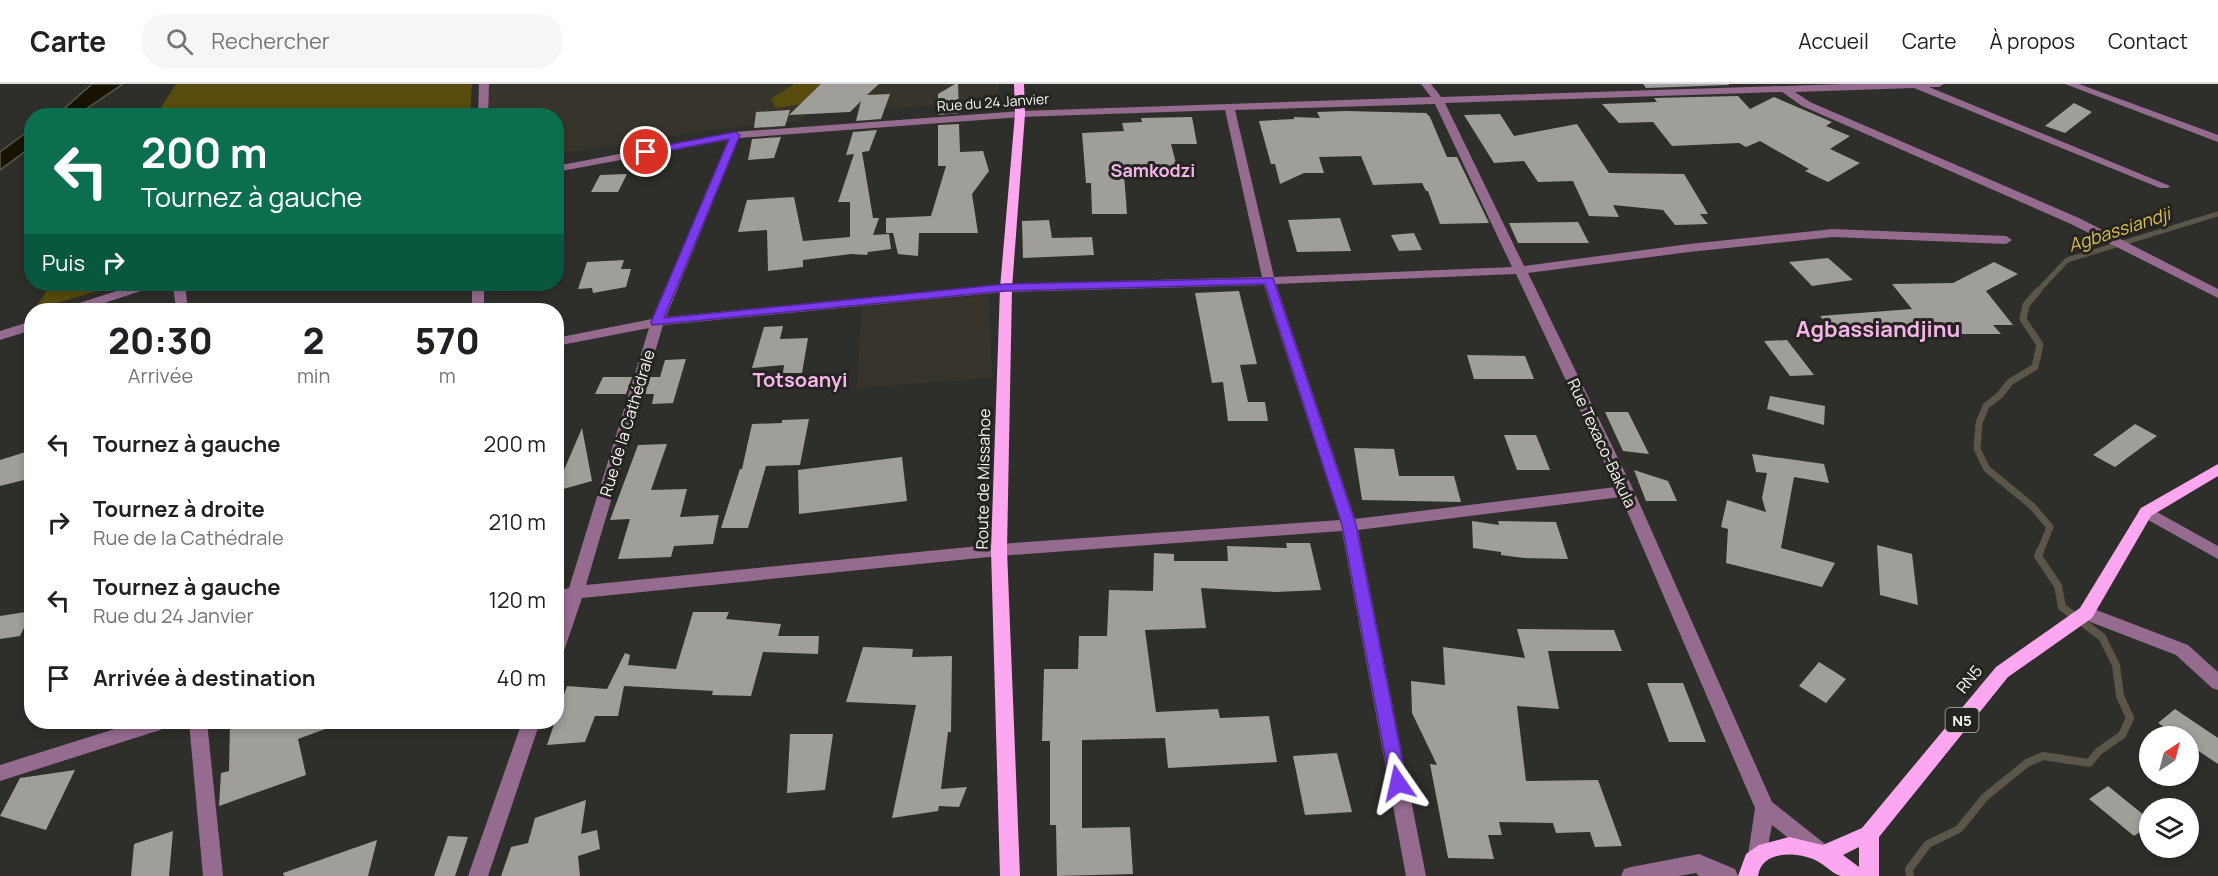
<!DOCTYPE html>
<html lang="fr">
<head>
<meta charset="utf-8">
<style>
	body { margin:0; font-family:Manrope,sans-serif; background:#f6f6f6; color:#202124; height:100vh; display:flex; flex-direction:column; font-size:22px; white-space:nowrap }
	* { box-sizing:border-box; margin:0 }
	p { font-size:20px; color:#757577 }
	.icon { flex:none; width:33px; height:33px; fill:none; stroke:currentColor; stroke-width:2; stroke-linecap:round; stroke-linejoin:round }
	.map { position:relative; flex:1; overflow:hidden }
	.side { position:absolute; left:24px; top:219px; width:540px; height:426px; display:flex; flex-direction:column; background:#fff; border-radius:24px; box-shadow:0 3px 9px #0003 }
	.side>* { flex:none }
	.banner { position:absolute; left:24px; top:24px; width:540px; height:183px; border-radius:24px; box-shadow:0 3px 9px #0003; background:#0b6e4f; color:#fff; overflow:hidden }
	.needle { width:39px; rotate:36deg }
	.controls { position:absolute; left:2139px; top:642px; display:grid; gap:12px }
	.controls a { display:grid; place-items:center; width:60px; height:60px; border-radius:50%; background:#fff; box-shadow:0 3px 9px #0003; font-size:30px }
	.pin { position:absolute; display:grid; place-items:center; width:51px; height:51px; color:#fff; margin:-26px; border:3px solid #fff; border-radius:50%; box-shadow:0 2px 6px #0007 }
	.me { position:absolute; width:66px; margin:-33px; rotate:349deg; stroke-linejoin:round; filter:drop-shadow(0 0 4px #0008) }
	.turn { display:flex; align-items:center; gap:21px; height:126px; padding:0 18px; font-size:27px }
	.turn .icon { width:78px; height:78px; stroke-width:2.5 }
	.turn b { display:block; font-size:42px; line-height:51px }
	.then { display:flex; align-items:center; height:57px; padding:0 18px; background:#0003; gap:12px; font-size:22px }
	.eta { display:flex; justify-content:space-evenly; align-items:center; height:102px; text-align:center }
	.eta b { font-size:36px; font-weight:800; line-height:42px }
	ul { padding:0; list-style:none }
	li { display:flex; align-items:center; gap:18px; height:78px; padding:0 18px }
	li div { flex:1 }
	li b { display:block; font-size:22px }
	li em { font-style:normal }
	header { display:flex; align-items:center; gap:36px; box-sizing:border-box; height:84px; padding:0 30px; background:#fff; border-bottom:2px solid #e0e0e0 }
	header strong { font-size:28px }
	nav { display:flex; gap:33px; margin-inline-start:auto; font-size:21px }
	.search { width:420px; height:54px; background:#f6f6f6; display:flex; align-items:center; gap:15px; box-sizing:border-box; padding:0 21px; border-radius:24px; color:#757577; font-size:22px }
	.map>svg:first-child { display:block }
	.built { fill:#37352b }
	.green { fill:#574b0d }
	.water { fill:#181200; stroke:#5b5649; stroke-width:1.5 }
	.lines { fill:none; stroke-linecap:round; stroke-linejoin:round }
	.stream-far2 { stroke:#5b5649; stroke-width:5 }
	.stream-far1 { stroke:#5b5649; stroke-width:7 }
	.stream { stroke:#5b5649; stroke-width:8 }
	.building { fill:#9f9e99 }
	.minor { fill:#956b8f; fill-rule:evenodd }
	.major { fill:#fea7f1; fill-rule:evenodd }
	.route { fill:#7c3aed; stroke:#51269a; stroke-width:1.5 }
	.labels { text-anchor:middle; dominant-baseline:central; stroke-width:6; stroke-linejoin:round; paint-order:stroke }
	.far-street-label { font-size:14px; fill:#f6f5f2; stroke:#252420 }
	.shield { fill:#252420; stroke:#b7b6b3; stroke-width:1.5 }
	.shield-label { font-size:15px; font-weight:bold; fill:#f6f5f2 }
	.street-label { font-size:16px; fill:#f6f5f2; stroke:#252420 }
	.far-district-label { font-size:18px; font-weight:bold; fill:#f6b6eb; stroke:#252420 }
	.water-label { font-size:18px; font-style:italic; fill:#d8c152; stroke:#252420 }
	.quarter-label { font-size:20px; font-weight:bold; fill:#f6b6eb; stroke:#252420 }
	.district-label { font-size:22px; font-weight:bold; fill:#f6b6eb; stroke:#252420 }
</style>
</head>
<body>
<header>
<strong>Carte</strong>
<div class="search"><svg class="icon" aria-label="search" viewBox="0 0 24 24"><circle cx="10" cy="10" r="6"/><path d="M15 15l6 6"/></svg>Rechercher</div>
<nav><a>Accueil</a><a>Carte</a><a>À propos</a><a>Contact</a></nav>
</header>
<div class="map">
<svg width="2218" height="792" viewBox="0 0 2218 792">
	<rect width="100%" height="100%" fill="#2e2e2a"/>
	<!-- built -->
	<g class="built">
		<path d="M488 0H999L1000 17 991 20 805 28 801 37 717 45 557 70 556 32H484Z"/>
		<path d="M989 211 992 294 857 304 862 223Z"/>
	</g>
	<!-- green -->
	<g class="green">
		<path d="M176 0H472L470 31H156Z"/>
		<path d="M794 0H821L812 9 833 15 776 24 771 15Z"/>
		<path d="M51 200H120L34 226Z"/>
	</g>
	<!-- water -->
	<g class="water">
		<path d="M92 0H123L77 31H57Z"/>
		<path d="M31 45V63L0 86V68Z"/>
	</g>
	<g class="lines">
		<!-- stream-far2 -->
		<path class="stream-far2" d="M2036 209 2067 176 2218 130"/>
		<!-- stream-far1 -->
		<path class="stream-far1" d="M2038 207 2026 221 2023 235 2040 261 2035 283 2010 298 2000 311 1986 322 1979 339 1977 365 1987 385 2032 422 2050 443 2040 468"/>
		<!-- stream -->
		<path class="stream" d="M1910 792 1909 785 1928 760 1959 745 1985 713 2027 679 2043 672 2089 679 2099 667 2122 651 2130 634 2120 612 2116 581 2102 553 2062 523 2058 502 2038 472 2040 467"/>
	</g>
	<!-- building -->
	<g class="building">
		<path d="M821 0H879L867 11 890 10 881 35 856 37 861 17 850 28 789 31Z"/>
		<path d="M955 0H958L959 29 938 31V10Z"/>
		<path d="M1643 0H1728L1730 1 1646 4Z"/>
		<path d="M1738 12 1750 25 1774 13 1832 38 1826 42 1850 52 1830 65 1860 79 1828 98 1805 87 1809 85 1760 57 1746 63 1739 59 1672 62 1653 38 1619 39 1602 20 1657 18 1654 14Z"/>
		<path d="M2074 19 2092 28 2065 49 2045 42Z"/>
		<path d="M790 26 785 42 754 44 756 28Z"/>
		<path d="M1346 27 1426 29 1430 33 1447 73H1457L1489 139 1440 140 1428 107H1426L1422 99 1373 101 1361 72 1319 73 1324 89H1304L1280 100 1275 80H1271L1259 37 1294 35V33L1320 34 1317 28Z"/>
		<path d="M1500 30 1514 52 1577 40 1609 89 1684 90 1708 130H1700L1708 140 1675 141 1663 126 1613 121 1619 133 1589 132 1573 97 1538 98 1524 77 1494 79 1464 31Z"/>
		<path d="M1192 33 1197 60H1171L1178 87 1124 90 1127 130H1092L1091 99H1086L1082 49 1124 47 1122 39 1142 38 1141 34Z"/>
		<path d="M959 40 960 68 983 67 989 87 972 110 978 149H919L918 172 898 170 893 149H886V134L931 132 946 82H938V41Z"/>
		<path d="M877 46 869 67 862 68 873 134H879L873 151 889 150 891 165 868 168 867 171 851 170 803 176V183L768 187 767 146 738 148 747 116 794 113 803 157 850 153V118H838L854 70 846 71 853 48Z"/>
		<path d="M781 53 774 74 748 76 752 55Z"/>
		<path d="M627 90 618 108H591L600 91Z"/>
		<path d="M1340 134 1351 167 1297 168 1288 136Z"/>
		<path d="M1049 136 1052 154 1092 153 1094 171 1023 174 1022 137Z"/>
		<path d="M1578 138 1589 159H1518L1509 139Z"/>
		<path d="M1414 149 1422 166 1399 167 1391 151Z"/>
		<path d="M1828 174 1853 196 1812 202 1789 178Z"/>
		<path d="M624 176 621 185H631L626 203 593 209 592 204 578 205 587 178Z"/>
		<path d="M1994 178 2018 190 1986 207 2013 241H1993L2001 250H1943L1873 255 1866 246 1834 248 1820 232 1912 225 1892 200 1953 199Z"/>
		<path d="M1239 207 1257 280 1240 281 1248 318H1265L1268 337H1228L1223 298 1212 299 1195 209Z"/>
		<path d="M783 242 780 255 808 254 802 289H783L784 281 752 284 764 243Z"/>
		<path d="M1787 256 1814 291 1790 292 1764 257Z"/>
		<path d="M1467 271 1525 272 1534 295H1474Z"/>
		<path d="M686 275 673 319 652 320 654 310H645L650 293H660L665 276Z"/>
		<path d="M603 293H632L626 310H595Z"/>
		<path d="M1770 312 1825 322 1824 341 1767 325Z"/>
		<path d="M1605 328H1628L1649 370 1623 367Z"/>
		<path d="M809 335 800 381 766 382 748 444H721L740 385H742L752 340 782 339V336Z"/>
		<path d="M2135 340 2157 352 2115 383 2093 371Z"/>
		<path d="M582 344 592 397 556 407V388L564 386Z"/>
		<path d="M1504 351H1536L1550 386H1517Z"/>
		<path d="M667 360 651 406 687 405 680 433 719 431 713 460 674 462 671 473 618 475 630 435 610 436 638 361Z"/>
		<path d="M1354 364 1394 365 1399 392H1454L1461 418 1362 416Z"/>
		<path d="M32 366V394L0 402V376Z"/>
		<path d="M1752 370 1824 380 1829 399 1794 393 1781 464 1835 479 1822 503 1726 479 1728 445 1721 443 1727 416 1766 428 1762 414 1767 389 1756 388Z"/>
		<path d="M902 373 907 417 799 430 798 386Z"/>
		<path d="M1634 386 1668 397 1677 417H1646Z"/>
		<path d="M1472 437 1499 441 1498 437 1556 438 1568 475 1524 474 1501 471V468L1473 464Z"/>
		<path d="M1286 459H1310L1321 506 1275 508 1201 504 1206 544 1145 546 1156 628 1218 625 1220 634 1269 632 1277 678 1168 684 1165 654 1082 656V744L1130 743 1133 790 1057 792 1056 741H1050V657H1042L1044 585H1078L1079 552H1107L1109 506 1153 507 1154 469 1174 470V477H1228L1227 462 1287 464Z"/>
		<path d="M1877 461 1912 470 1918 521 1880 511Z"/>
		<path d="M32 527 20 552 0 555V532Z"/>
		<path d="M693 528H729L726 535 781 540 778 552H819L818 570 763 568 751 612 712 611 713 607 624 602 618 632H595L585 658 547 661 567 602 607 605 625 569 630 571 628 581 676 585Z"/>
		<path d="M1517 545 1614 546 1622 567H1548L1559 625 1517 622 1526 697 1598 696 1622 762 1595 763 1590 748 1556 749 1553 739 1499 738 1502 751H1488L1494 775 1448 774 1430 680 1437 681 1412 629 1411 597 1445 601 1443 563 1525 574Z"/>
		<path d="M863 563 913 565 912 573 952 572 951 648H948L941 705 967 703 959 723 939 722 938 727 892 734 916 621 846 618Z"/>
		<path d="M1819 578 1846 595 1826 619 1799 602Z"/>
		<path d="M1647 599H1683L1706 658H1669Z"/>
		<path d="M2175 625 2218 654V680L2188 660V652H2178L2158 639Z"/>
		<path d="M230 638H338L339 640 298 655 306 691 219 722 221 689 229 687Z"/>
		<path d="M790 650H833L825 706 787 709Z"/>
		<path d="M1337 669 1352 728 1305 731 1293 672Z"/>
		<path d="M75 686 46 746 0 732 20 694Z"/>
		<path d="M2108 702 2150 736V741L2134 752 2089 715Z"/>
		<path d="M586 716 581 750 597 746 600 765 578 772 580 792H501L511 763 528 759 535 734Z"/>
		<path d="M173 747 169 792H131L134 760Z"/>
		<path d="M448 752 468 753 455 792H434Z"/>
		<path d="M377 756 368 792H284L283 789Z"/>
	</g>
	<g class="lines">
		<!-- minor -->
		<g class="minor">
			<path d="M479 0H489L488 32H478Z"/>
			<path d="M1421 0H1431L1441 13 1845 0H1944L1939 3H1929L2170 102 2168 104H2160L1914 4 1795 8 1810 18 2079 134 2218 205V214L2071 140 1802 22 1782 8 1445 19 1524 182 1689 160 1833 145 2006 152 2012 156 2006 160 1833 153 1689 168 1528 189 1634 407 1772 718 1829 763 1832 769 1829 775 1822 778 1815 775 1772 741 1765 777 1758 780 1751 777 1748 771 1755 724 1621 413 1358 446 1426 792H1406L1342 447 999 472 582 514 565 564 562 569 556 571V539L564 518 556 520V507L569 504 649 244 556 262V254L652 235 728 56 556 88V82L735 48 1020 27 1431 13ZM1435 20 1512 183 1274 193 1235 26ZM1225 26 1262 193 1006 200 666 233 739 54 1020 33ZM1516 190 1616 403 1355 435 1276 200ZM1264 201 1340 436 999 460 586 501 663 241 1006 208Z"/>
			<path d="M2065 0H2079L2218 51V58Z"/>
			<path d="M138 200H155L153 203 83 226H66L67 223Z"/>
			<path d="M173 200H185L188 226H176Z"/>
			<rect x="472" y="200" width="12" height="26"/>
			<path d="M32 237V246L0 256V247Z"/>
			<path d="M2146 422 2218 462V475L2141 432 2138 428 2141 424Z"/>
			<path d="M2086 522 2188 561 2218 588V606L2212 604 2176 571 2080 534 2078 529 2080 524Z"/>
			<path d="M137 638H169L166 643 160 646 0 697V681Z"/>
			<path d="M189 638H207L223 792H203Z"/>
			<path d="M522 638H540L488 792H468Z"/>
			<path d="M1699 770 1735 785 1738 792H1699L1696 789 1679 792H1621L1624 785 1631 783Z"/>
		</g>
		<!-- major -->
		<g class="major">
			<path d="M1014 0H1024L1025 30 1012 204 1007 466 1020 792H1000L991 466 1000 204 1015 30Z"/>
			<path d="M2218 380V392L2151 432 2092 534 2008 593 1879 753V792C1868 792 1852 792 1841 792 1833 790 1825 781 1817 777 1799 768 1762 765 1758 792H1738L1746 770 1759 761 1789 753 1823 761 1862 744 1996 583 2080 524 2141 424ZM1859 763V783L1843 771Z"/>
		</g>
	</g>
	<!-- route -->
	<path class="route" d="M735 48 740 51 664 234 1006 200 1273 194 1356 441 1407 699 1404 704 1398 706 1392 704 1390 699 1342 441 1265 200 1006 207 652 241 651 238 729 55 646 71 641 68 646 65Z"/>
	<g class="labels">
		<!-- far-street labels -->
		<g class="far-street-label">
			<text transform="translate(993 18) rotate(-4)">Rue du 24 Janvier</text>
		</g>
		<!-- shield labels -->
		<rect class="shield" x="1945.5" y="624" width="33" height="24" rx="4.5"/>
		<g class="shield-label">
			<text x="1962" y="636">N5</text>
		</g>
		<!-- street labels -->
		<g class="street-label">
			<text transform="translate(627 339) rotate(-73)">Rue de la Cathédrale</text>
			<text transform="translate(1602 359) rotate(65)">Rue Texaco-Bakula</text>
			<text transform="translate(983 395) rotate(-89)">Route de Missahoe</text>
			<text transform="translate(1969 595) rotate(-51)">RN5</text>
		</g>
		<!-- far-district labels -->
		<g class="far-district-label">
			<text x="1153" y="86">Samkodzi</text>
		</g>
		<!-- water labels -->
		<g class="water-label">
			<text transform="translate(2119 145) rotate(-18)">Agbassiandji</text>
		</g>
		<!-- quarter labels -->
		<g class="quarter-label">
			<text x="800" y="295">Totsoanyi</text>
		</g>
		<!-- district labels -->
		<g class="district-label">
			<text x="1878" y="245">Agbassiandjinu</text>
		</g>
	</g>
</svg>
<div class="controls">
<a><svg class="needle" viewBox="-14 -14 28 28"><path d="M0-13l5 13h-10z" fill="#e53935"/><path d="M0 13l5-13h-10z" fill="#757577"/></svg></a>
<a><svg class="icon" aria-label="layers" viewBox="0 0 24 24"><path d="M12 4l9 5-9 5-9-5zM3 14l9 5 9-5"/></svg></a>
</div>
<div class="pin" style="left:646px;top:68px;background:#d93025"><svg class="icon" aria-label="arrive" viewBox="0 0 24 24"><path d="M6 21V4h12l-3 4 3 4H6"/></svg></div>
<svg class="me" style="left:1398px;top:699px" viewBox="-20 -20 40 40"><path d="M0-17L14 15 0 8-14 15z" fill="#7c3aed" stroke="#fff" stroke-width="4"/></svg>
<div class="banner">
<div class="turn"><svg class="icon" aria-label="left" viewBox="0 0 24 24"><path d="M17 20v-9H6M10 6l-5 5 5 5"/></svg><div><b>200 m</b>Tournez à gauche</div></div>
<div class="then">Puis<svg class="icon" aria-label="right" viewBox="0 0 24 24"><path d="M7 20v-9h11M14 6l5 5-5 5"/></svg></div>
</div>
<section class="side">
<div class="eta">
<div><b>20:30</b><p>Arrivée</p></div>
<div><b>2</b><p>min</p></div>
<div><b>570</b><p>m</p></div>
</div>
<ul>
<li><svg class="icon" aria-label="left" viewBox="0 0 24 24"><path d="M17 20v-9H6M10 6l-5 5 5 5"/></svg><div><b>Tournez à gauche</b></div><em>200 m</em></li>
<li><svg class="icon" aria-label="right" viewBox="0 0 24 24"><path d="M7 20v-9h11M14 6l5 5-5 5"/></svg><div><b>Tournez à droite</b><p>Rue de la Cathédrale</p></div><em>210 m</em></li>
<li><svg class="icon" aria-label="left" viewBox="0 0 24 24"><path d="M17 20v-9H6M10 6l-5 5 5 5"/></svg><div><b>Tournez à gauche</b><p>Rue du 24 Janvier</p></div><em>120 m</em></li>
<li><svg class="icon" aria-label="arrive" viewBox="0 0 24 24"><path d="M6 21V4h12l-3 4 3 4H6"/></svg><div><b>Arrivée à destination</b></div><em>40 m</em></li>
</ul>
</section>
</div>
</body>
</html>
